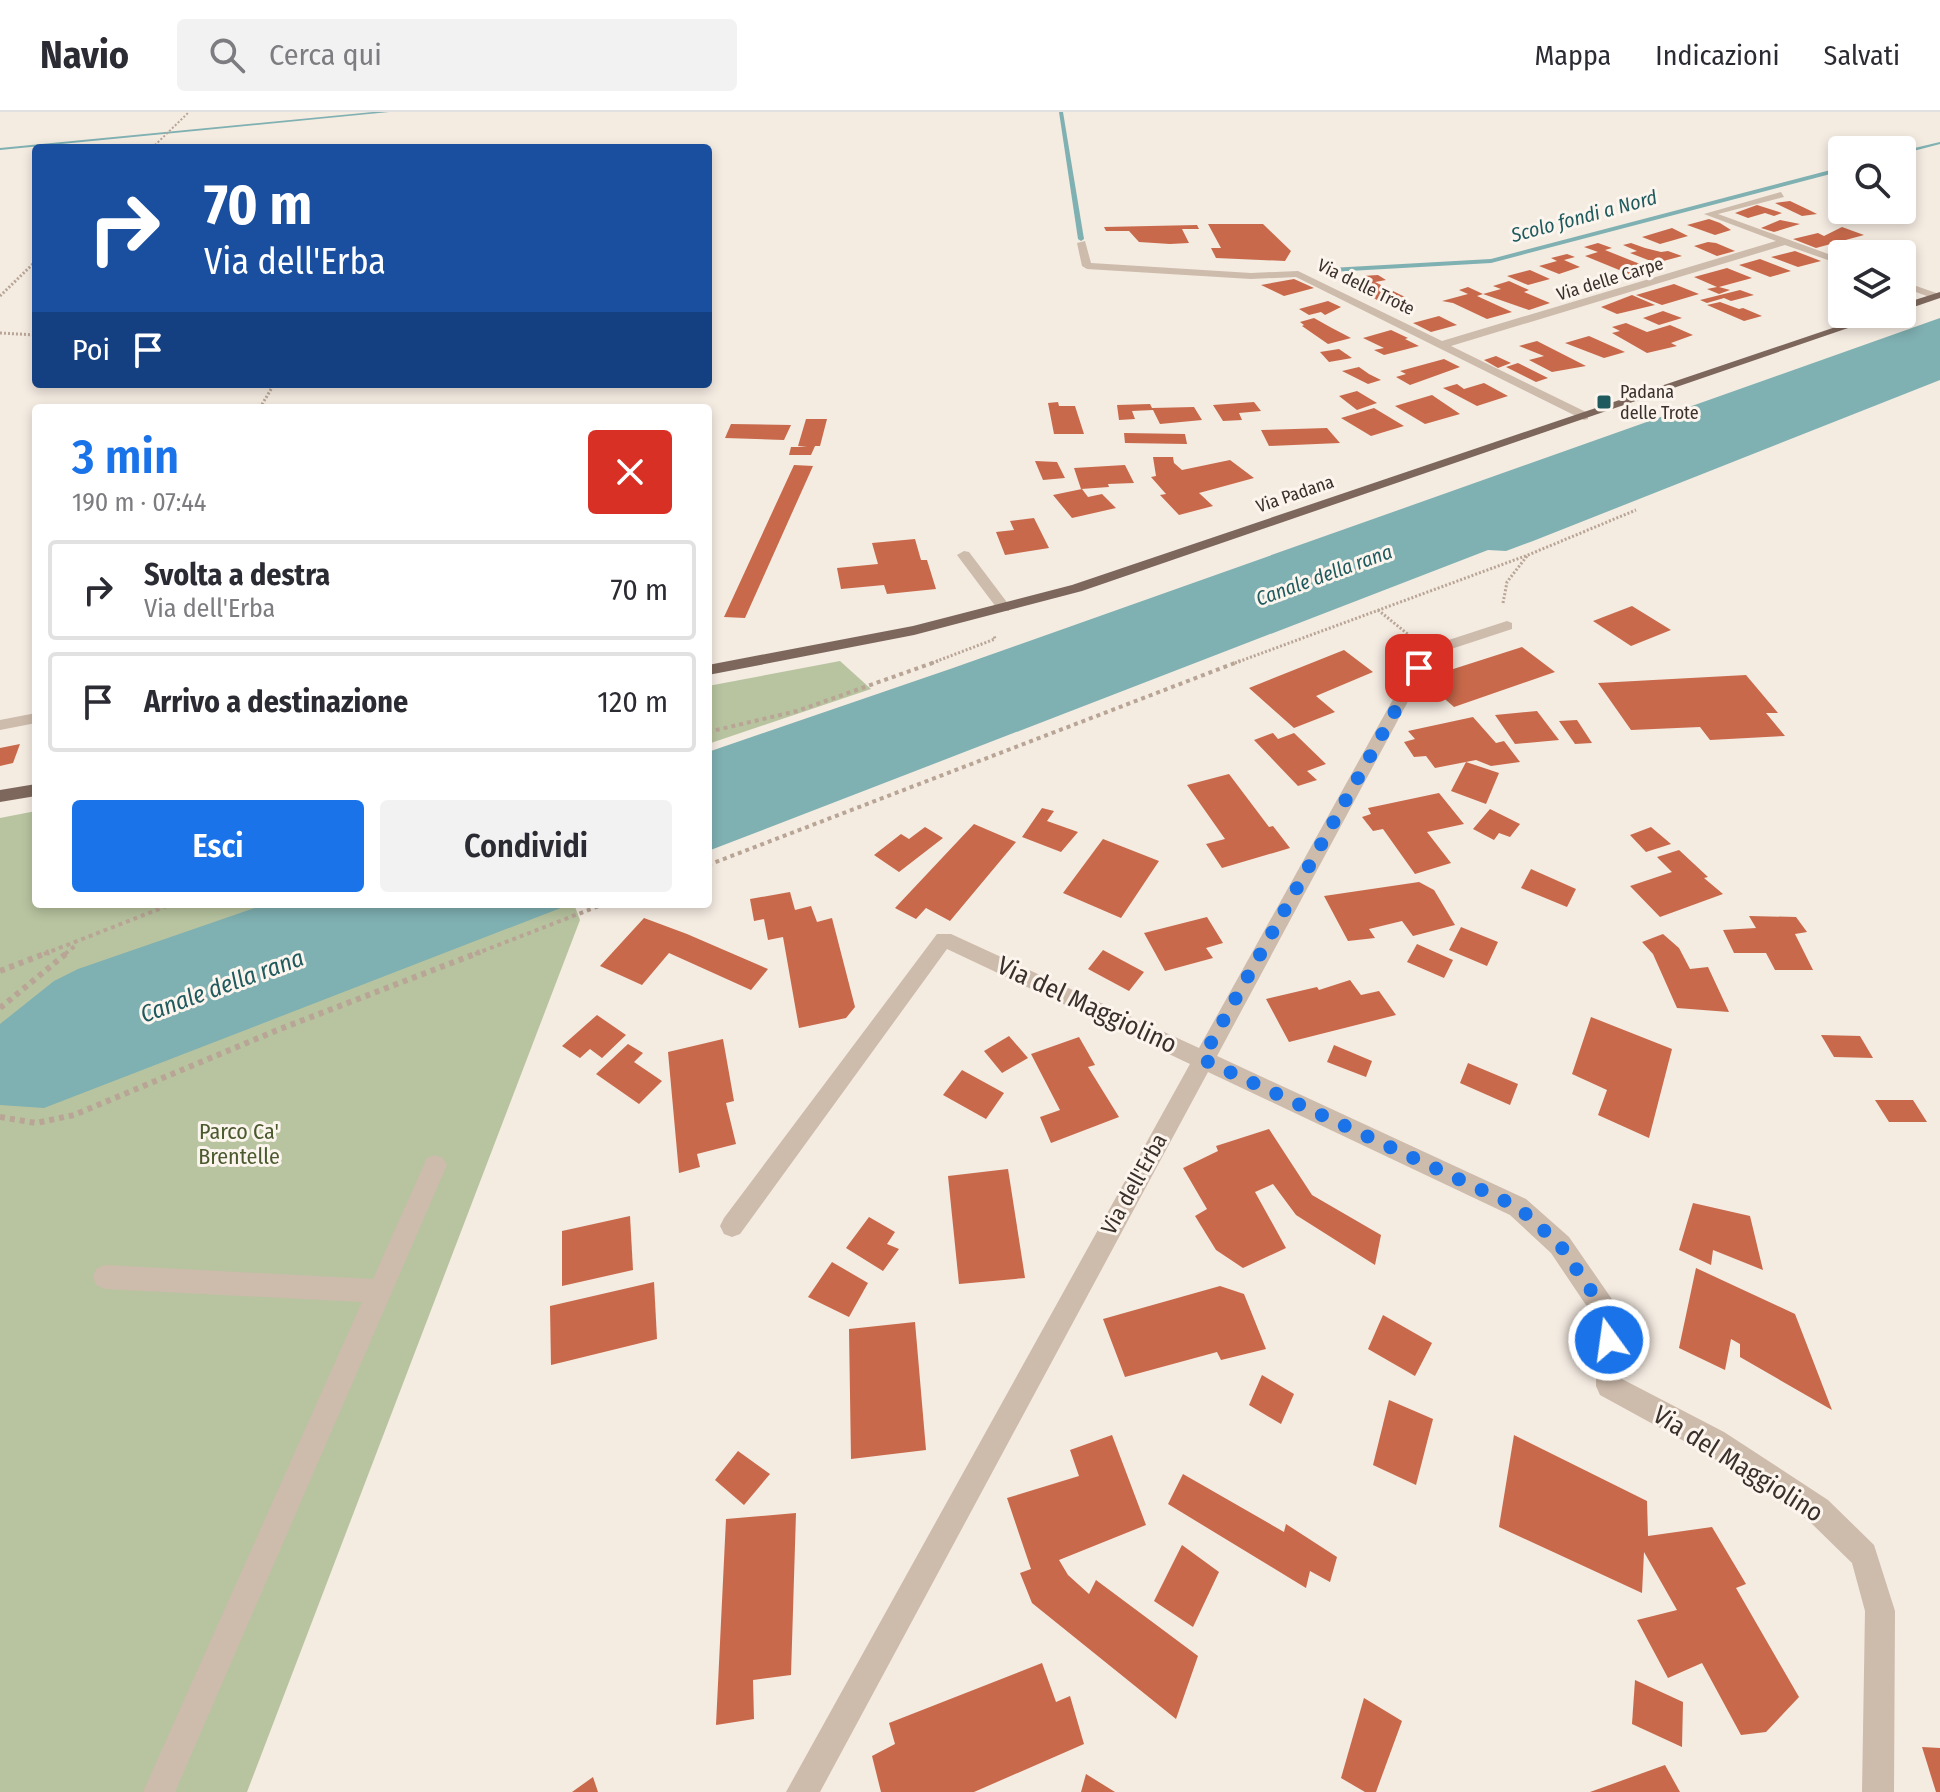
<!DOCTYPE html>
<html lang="it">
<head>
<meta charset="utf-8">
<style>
	body { margin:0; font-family:"Fira Sans Condensed",sans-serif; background:#f2f2f3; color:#2b2b33; height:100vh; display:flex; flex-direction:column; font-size:30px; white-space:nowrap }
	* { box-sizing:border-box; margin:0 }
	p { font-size:26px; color:#7c7c81 }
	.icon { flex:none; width:44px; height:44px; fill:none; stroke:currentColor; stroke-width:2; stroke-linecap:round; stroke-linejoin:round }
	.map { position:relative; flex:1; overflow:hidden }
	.side { position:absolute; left:32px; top:292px; width:680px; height:504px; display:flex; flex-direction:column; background:#fff; border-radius:8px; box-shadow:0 4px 12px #0003 }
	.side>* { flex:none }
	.hud { position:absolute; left:32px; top:32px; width:680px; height:244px; border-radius:8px; box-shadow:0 4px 12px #0003; background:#1a4fa0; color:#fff; overflow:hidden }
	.controls { position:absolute; left:1828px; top:24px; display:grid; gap:16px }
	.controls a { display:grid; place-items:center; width:88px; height:88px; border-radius:8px; background:#fff; box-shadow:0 4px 12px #0003; font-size:40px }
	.pin { position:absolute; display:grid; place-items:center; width:68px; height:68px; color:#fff; margin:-34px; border-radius:16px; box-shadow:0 4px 12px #0006 }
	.me { position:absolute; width:88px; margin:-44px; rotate:346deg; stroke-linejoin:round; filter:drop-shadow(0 0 6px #0008) }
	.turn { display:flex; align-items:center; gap:28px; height:168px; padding:0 40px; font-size:36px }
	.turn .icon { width:104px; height:104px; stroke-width:2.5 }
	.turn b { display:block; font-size:56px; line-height:68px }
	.then { display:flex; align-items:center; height:76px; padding:0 40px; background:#0003; gap:16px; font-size:30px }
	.round { display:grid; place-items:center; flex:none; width:84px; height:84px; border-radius:8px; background:#f2f2f3 }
	.summary { display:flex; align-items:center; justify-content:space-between; height:136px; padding:0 40px }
	h1 { font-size:48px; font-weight:600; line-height:60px; color:#1a73e8 }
	.button { display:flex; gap:16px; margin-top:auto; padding:16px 40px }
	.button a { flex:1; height:92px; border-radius:8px; background:#1a73e8; color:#fff; font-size:32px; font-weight:600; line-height:92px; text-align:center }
	.button a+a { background:#f2f2f3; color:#2b2b33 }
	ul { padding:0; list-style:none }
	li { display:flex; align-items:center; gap:24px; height:100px; margin:0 16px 12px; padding:0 24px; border:4px solid #e1e1e2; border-radius:8px }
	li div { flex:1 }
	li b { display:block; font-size:30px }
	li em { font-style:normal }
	header { display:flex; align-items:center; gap:48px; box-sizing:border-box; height:112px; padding:0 40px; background:#fff; border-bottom:2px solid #e1e1e2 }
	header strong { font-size:38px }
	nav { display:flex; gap:44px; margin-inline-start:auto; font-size:28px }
	.search { width:560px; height:72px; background:#f2f2f3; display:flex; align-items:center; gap:20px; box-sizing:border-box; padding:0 28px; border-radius:8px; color:#7c7c81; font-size:30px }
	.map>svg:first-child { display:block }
	.green { fill:#b8c4a0 }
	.water { fill:#7fb0b2 }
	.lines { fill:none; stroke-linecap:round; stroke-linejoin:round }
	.stream { fill:#7fb0b2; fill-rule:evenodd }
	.building { fill:#c8694b }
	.path-far3 { stroke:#b9a596; stroke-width:2; stroke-dasharray:2 2; stroke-linecap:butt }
	.path-far2 { stroke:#b9a596; stroke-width:3; stroke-dasharray:2 2; stroke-linecap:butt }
	.path-far1 { stroke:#b9a596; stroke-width:4; stroke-dasharray:4 4; stroke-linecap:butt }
	.path { stroke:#b9a596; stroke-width:6; stroke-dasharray:5 5; stroke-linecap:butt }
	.service { fill:#cdbbac; fill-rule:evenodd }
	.minor { fill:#cdbbac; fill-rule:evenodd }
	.primary { fill:#7d675c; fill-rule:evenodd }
	.route { stroke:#1a73e8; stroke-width:14; stroke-dasharray:0 25.2 }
	.poi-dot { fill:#1f5a5e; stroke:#fbf5ee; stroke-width:3 }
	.labels { text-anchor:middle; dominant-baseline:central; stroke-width:6; stroke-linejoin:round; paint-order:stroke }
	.far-street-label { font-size:18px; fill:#3b302b; stroke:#fbf5ee }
	.far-poi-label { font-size:18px; fill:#3b302b; stroke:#fbf5ee; text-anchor:start }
	.far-water-label { font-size:20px; font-style:italic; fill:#1f5a5e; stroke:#fbf5ee }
	.park-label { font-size:22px; fill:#4a5a2e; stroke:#fbf5ee }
	.street-label { font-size:22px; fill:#3b302b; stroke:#fbf5ee }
	.water-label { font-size:24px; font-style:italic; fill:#1f5a5e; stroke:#fbf5ee }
	.near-street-label { font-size:26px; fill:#3b302b; stroke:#fbf5ee }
</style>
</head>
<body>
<header>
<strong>Navio</strong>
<div class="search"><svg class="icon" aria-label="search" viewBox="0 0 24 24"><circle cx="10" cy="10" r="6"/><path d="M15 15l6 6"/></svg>Cerca qui</div>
<nav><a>Mappa</a><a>Indicazioni</a><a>Salvati</a></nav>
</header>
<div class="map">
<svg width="1940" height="1680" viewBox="0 0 1940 1680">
	<rect width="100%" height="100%" fill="#f4ebe1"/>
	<!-- green -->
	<g class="green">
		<path d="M840 549 871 577 708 632V574Z"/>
		<path d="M36 699V792H574L580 808 247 1680H0V706Z"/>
	</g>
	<!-- water -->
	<g class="water">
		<path d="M1940 206V268L1533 429 1506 439 1488 438 708 739V640L953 556Z"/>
		<path d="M266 792H571L44 996 0 993V912L54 869 78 857Z"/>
	</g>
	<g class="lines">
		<!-- stream -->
		<g class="stream">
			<path d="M373 0H389L0 38V36Z"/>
			<path d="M1059 0H1063L1084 127 1081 129 1078 127Z"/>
			<path d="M1940 30V32L1902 42V39Z"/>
			<path d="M1842 55V59L1491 151 1331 160 1328 158 1331 156 1491 147Z"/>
		</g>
	</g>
	<!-- building -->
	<g class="building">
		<path d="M1790 89 1809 98 1817 102 1802 104 1775 91Z"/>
		<path d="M1757 93 1782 101 1774 104 1765 101 1748 106 1735 101Z"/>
		<path d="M1709 107 1720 111 1731 118 1715 123 1687 113Z"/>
		<path d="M1780 108 1800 112 1774 120 1761 116Z"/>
		<path d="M1208 112H1263L1291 139 1285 149 1216 146 1211 136H1221Z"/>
		<path d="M1197 113 1199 117H1182L1189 131 1170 132 1139 130 1129 119H1106L1104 115Z"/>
		<path d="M1842 115 1864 123 1816 136 1793 127 1818 121 1824 124Z"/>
		<path d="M1672 116 1688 124 1660 132 1642 125Z"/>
		<path d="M1708 130 1716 131 1735 139 1717 144 1694 134Z"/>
		<path d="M1598 131 1612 136 1605 138 1650 156 1629 162 1585 144 1598 140 1584 135Z"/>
		<path d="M1631 131 1645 136 1661 140 1668 139 1682 144 1656 151 1630 141 1637 139 1623 133Z"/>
		<path d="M1795 139 1821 149 1798 155 1771 145Z"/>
		<path d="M1567 142 1575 145 1564 148 1580 155 1559 162 1539 154 1557 149 1551 146Z"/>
		<path d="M1760 147 1791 159 1770 165 1739 153Z"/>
		<path d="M1727 156 1752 166 1719 175 1730 178 1719 182 1707 177 1717 175 1694 165Z"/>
		<path d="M1530 158 1550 167 1528 173 1507 164Z"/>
		<path d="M1378 163 1386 168 1375 170 1405 185 1398 186 1404 189 1387 194 1354 174 1372 170 1362 164Z"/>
		<path d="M1294 167 1314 176 1284 184 1261 173Z"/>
		<path d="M1509 169 1529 178 1524 180 1550 191 1529 198 1483 182 1501 177 1493 174Z"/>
		<path d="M1674 172 1699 182 1662 193 1636 183Z"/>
		<path d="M1468 175 1483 182 1477 184 1512 200 1487 207 1453 191 1442 189 1468 182 1459 178Z"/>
		<path d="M1740 178 1754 183 1731 189 1724 186 1707 191 1700 188Z"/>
		<path d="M1632 183 1655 193 1617 202 1601 195Z"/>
		<path d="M1328 189 1341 195 1325 203 1321 200 1309 203 1299 197Z"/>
		<path d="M1720 190 1739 197 1743 196 1762 204 1744 209 1707 193Z"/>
		<path d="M1663 199 1682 206 1659 213 1643 206Z"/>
		<path d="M1439 204 1457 213 1431 220 1413 211Z"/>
		<path d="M1314 206 1330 215 1351 226 1328 232 1302 214 1304 213 1300 210Z"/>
		<path d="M1626 211 1647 220 1670 213 1693 223 1671 231 1677 234 1647 241 1612 221 1620 219 1612 215Z"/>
		<path d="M1391 218 1408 226 1405 227 1419 234 1384 243 1374 238 1384 236 1363 226Z"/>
		<path d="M1589 224 1625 240 1604 246 1565 231Z"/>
		<path d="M1537 229 1586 254 1552 260 1529 248 1544 244 1519 234Z"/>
		<path d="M1339 237 1352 246 1329 250 1320 240Z"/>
		<path d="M1496 244 1511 251 1498 256 1484 248Z"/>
		<path d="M1444 247 1460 255 1410 273 1396 265 1406 262 1400 259Z"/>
		<path d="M1518 251 1548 266 1536 270 1506 255Z"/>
		<path d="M1359 255 1369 262 1381 268 1368 272 1342 259Z"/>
		<path d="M1484 271 1508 284 1477 294 1443 276 1457 272 1464 277Z"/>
		<path d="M1357 279 1377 291 1357 298 1339 284Z"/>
		<path d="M1432 283 1460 302 1425 312 1395 294Z"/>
		<path d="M1058 290 1059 294H1075L1084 322H1054L1048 291Z"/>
		<path d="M1254 290 1261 299 1239 301 1242 308 1223 309 1213 293Z"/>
		<path d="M1150 292 1152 296 1194 295 1202 308 1160 312 1153 298 1132 299 1135 307 1119 308 1117 293Z"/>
		<path d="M1374 296 1404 314 1371 324 1341 306Z"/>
		<path d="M806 307H827L820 334H815L811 343H789L791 335H807L798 334Z"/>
		<path d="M731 312 791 313 784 328 725 326Z"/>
		<path d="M1327 316 1340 331 1269 334 1261 318Z"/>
		<path d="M1124 321 1185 322 1187 332 1125 331Z"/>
		<path d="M1153 345H1173L1174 351 1182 358 1230 348 1254 366 1199 381 1213 394 1179 403 1160 383 1166 382 1151 365 1156 364Z"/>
		<path d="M1035 349 1057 350 1065 366 1043 368Z"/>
		<path d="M794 353 813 354 745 506 724 505Z"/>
		<path d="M1125 353 1134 371 1108 372 1109 375 1081 377 1074 356Z"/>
		<path d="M1082 377 1088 385 1102 382 1116 396 1072 406 1053 383Z"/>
		<path d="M1034 406 1049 436 1005 443 996 420 1014 418 1010 409Z"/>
		<path d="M915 427 921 448H927L936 477 887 482 884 473 841 477 837 456 878 452 872 431Z"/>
		<path d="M1632 494 1671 518 1631 534 1593 509Z"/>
		<path d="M1522 535 1555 560 1454 595 1422 567Z"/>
		<path d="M1344 538 1373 560 1316 584 1335 600 1294 616 1249 576Z"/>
		<path d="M1746 563 1778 601H1766L1785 624 1710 628 1700 615 1631 618 1598 571Z"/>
		<path d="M1537 599 1559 628 1515 632 1495 603Z"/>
		<path d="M1473 605 1496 631 1504 629 1520 650 1491 654 1476 648 1435 656 1426 644 1414 645 1404 630 1415 627 1408 619Z"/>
		<path d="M1577 608 1592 631 1575 632 1559 609Z"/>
		<path d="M1273 621 1278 627 1294 621 1326 652 1307 659 1317 668 1298 674 1254 628Z"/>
		<path d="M20 632 13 651 0 654V636Z"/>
		<path d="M1466 650 1499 661 1486 692 1451 679Z"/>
		<path d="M1229 662 1269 715 1273 714 1290 736 1222 756 1206 732 1225 727 1187 673Z"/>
		<path d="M1439 681 1464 712 1427 720 1451 751 1415 762 1383 717 1373 719 1362 705 1371 702 1368 696Z"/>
		<path d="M1042 696 1054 699 1047 709 1078 720 1061 740 1022 725Z"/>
		<path d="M1490 697 1520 712 1510 725 1499 721 1494 728 1473 717Z"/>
		<path d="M974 712 1016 730 950 809 926 796 916 807 895 796Z"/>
		<path d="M925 715 943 726 899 760 874 743 901 722 909 727Z"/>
		<path d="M1651 715 1671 732 1646 740 1630 723Z"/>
		<path d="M1103 727 1159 749 1121 806 1063 781Z"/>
		<path d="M1679 738 1708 765 1704 766 1723 782 1660 805 1630 774 1672 760 1657 745Z"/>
		<path d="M1531 757 1576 777 1567 795 1521 776Z"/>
		<path d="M1419 770 1434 778 1455 813 1413 824 1402 809 1369 817 1375 826 1348 829 1324 784Z"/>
		<path d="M790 780 795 798 811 794 817 810 832 806 855 895 846 906 799 916 783 825 768 828 764 807 754 809 750 787Z"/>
		<path d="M1749 804 1796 805 1807 820 1795 822 1813 858H1775L1766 841H1734L1723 818 1756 816Z"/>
		<path d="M1207 805 1223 831 1206 836 1213 846 1165 859 1144 821Z"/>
		<path d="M644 806 687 822 768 857 751 878 669 841 642 873 600 854Z"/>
		<path d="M1461 815 1498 830 1487 854 1449 838Z"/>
		<path d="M1663 822 1679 836 1690 857 1708 855 1729 900 1677 896 1653 842 1642 830Z"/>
		<path d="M1417 832 1453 848 1444 866 1407 850Z"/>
		<path d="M1103 838 1144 860 1129 879 1088 857Z"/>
		<path d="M1350 868 1361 883 1379 879 1396 903 1289 930 1266 887 1317 875 1319 878Z"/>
		<path d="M597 903 626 923 602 946 590 937 580 946 562 934Z"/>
		<path d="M1591 905 1672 937 1649 1026 1598 1003 1607 978 1572 962Z"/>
		<path d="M1821 923 1860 924 1873 946 1834 945Z"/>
		<path d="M1009 924 1028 946 1002 961 984 939Z"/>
		<path d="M1079 925 1095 953 1088 955 1119 1005 1051 1031 1040 1005 1060 998 1031 942Z"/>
		<path d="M723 927 734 989 726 991 736 1032 697 1042 700 1055 679 1061 668 940Z"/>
		<path d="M628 932 643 941 634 950 662 969 639 992 596 962Z"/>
		<path d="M1334 933 1372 949 1366 965 1327 950Z"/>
		<path d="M1468 951 1518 972 1510 993 1460 971Z"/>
		<path d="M962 958 1004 981 986 1007 943 983Z"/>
		<path d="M1875 988H1913L1927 1010H1889Z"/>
		<path d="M1269 1017 1312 1083 1381 1123 1375 1153 1296 1103 1273 1072 1255 1080 1286 1136 1243 1156 1216 1138 1195 1104 1207 1097 1183 1056 1218 1039 1216 1034Z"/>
		<path d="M1008 1057 1025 1166 959 1172 948 1064Z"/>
		<path d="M1693 1091 1750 1104 1763 1158 1713 1138 1711 1153 1679 1138Z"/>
		<path d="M630 1104 633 1158 562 1174V1119Z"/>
		<path d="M869 1105 895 1120 887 1132 899 1137 883 1159 846 1136Z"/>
		<path d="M832 1150 868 1171 849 1205 808 1185Z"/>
		<path d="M1696 1156 1795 1202 1832 1298 1740 1245V1232L1731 1227 1725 1258 1679 1236Z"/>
		<path d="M654 1170 657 1227 551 1253 550 1194Z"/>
		<path d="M1220 1174 1244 1182 1266 1237 1221 1248 1217 1240 1125 1265 1103 1207Z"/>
		<path d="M1383 1203 1432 1231 1415 1264 1368 1237Z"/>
		<path d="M915 1210 926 1338 851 1347 849 1217Z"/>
		<path d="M1262 1263 1294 1282 1281 1312 1249 1293Z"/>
		<path d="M1389 1288 1433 1307 1416 1373 1373 1353Z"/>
		<path d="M1112 1323 1146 1413 1059 1448 1068 1463 1089 1482 1096 1468 1198 1544 1176 1607 1032 1491 1020 1461 1031 1457 1007 1386 1079 1364 1070 1338Z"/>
		<path d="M1514 1323 1647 1389 1648 1424 1712 1415 1746 1472 1736 1476 1799 1585 1766 1620 1741 1623 1702 1551 1668 1566 1637 1508 1677 1498 1644 1440 1642 1481 1499 1415Z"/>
		<path d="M738 1339 770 1362 744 1393 715 1368Z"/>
		<path d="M1183 1362 1284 1420 1286 1412 1337 1445 1330 1470 1310 1459 1306 1476 1168 1392Z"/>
		<path d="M796 1401 791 1563 753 1568 754 1607 716 1613 726 1407Z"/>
		<path d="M1182 1433 1219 1460 1193 1515 1154 1489Z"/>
		<path d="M1042 1551 1056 1590 1070 1584 1084 1632 974 1680H881L872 1644 895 1632 889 1611Z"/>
		<path d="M1635 1568 1683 1590 1682 1635 1632 1612Z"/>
		<path d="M1364 1586 1402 1609 1376 1680H1365L1341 1666Z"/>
		<path d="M1922 1635 1940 1636V1680H1936Z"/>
		<path d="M1665 1653 1680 1680H1590Z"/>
		<path d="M1086 1662 1115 1680H1081Z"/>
		<path d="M593 1665 598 1680H572Z"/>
	</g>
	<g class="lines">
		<!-- path-far3 -->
		<path class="path-far3" d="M152 36 189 0"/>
		<!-- path-far2 -->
		<g class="path-far2">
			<path d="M0 184 36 149"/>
			<path d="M0 221 36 223"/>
			<path d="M260 296 274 272"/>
			<path d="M1503 491 1507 470 1527 444"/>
			<path d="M1378 498 1409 523"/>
			<path d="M932 551 995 527 994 523"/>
			<path d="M1235 551 1528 443 1636 398"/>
		</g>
		<!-- path-far1 -->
		<g class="path-far1">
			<path d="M708 620 797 599 938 549"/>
			<path d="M708 753 1240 549"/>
			<path d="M44 842 172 792"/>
			<path d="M65 842 76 833"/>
			<path d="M475 842 604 792"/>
		</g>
		<!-- path -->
		<g class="path">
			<path d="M0 859 49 840"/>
			<path d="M0 896 68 840"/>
			<path d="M0 1005 36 1011 74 1003 280 917 480 840"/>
		</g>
		<!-- service -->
		<g class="service">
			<path d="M964 439 969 440 1009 493V499H999L957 443Z"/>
			<path d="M36 601V611L0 618V608Z"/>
			<path d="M435 1043 443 1046 447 1053 175 1680H143L362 1190 105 1177 96 1173 93 1165 96 1157 105 1153 373 1167 427 1046Z"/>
		</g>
		<!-- minor -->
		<g class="minor">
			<path d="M1781 80 1784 85 1718 102 1842 147V153L1785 133 1451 234 1588 301V307L1584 308 1296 165 1251 167 1087 157 1082 154 1077 131 1085 129 1091 151 1251 161 1298 159 1442 229 1776 129 1704 102Z"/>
			<path d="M1902 169 1939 182 1940 184 1935 187 1902 175Z"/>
			<path d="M1507 509 1512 511V517L1433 543 1217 944 1526 1087 1569 1125 1618 1196 1622 1205V1267L1724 1320 1828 1388 1874 1433 1895 1499 1894 1680H1862L1865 1499 1852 1451 1808 1408 1704 1340 1600 1283 1596 1274V1208L1551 1141 1510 1103 1208 960 820 1680H786L1190 952 947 837 740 1122 732 1125 724 1122 720 1114 724 1106 937 822H951L1199 936 1421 537Z"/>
		</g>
		<!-- primary -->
		<g class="primary">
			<path d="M1940 180V186L1902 199V192Z"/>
			<path d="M1874 202H1889L1082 479 914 523 708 563V553L913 514 1072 473Z"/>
			<path d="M36 672V684L0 690V678Z"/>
		</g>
	</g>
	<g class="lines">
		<!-- route -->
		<path class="route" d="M1419 556 1202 947 1518 1095 1560 1133 1609 1205V1228"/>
	</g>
	<!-- markers -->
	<rect class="poi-dot" x="1596" y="282" width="16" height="16" rx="4"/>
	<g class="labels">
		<!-- far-street labels -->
		<g class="far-street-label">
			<text transform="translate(1610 167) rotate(-17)">Via delle Carpe</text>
			<text transform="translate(1366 175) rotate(26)">Via delle Trote</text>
			<text transform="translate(1295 382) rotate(-19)">Via Padana</text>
		</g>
		<!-- far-poi labels -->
		<g class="far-poi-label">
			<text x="1620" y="280">Padana<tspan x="1620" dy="21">delle Trote</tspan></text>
		</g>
		<!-- far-water labels -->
		<g class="far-water-label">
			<text transform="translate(1584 104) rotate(-15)">Scolo fondi a Nord</text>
			<text transform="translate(1324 463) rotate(-20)">Canale della rana</text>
		</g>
		<!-- park labels -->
		<g class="park-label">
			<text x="239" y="1019">Parco Ca'<tspan x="239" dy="25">Brentelle</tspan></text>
		</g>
		<!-- street labels -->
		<g class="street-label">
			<text transform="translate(1134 1072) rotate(-61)">Via dell'Erba</text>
		</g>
		<!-- water labels -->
		<g class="water-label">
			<text transform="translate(222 874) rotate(-20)">Canale della rana</text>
		</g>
		<!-- near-street labels -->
		<g class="near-street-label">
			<text transform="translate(1087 893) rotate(25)">Via del Maggiolino</text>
			<text transform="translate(1738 1352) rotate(32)">Via del Maggiolino</text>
		</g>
	</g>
</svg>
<div class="controls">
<a><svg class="icon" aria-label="search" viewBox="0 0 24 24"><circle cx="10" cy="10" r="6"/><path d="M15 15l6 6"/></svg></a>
<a><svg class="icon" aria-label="layers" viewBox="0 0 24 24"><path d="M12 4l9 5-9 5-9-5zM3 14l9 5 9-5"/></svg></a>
</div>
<div class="pin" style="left:1419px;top:556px;background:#d93025"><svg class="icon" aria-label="arrive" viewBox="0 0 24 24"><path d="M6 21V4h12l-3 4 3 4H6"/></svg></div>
<svg class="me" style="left:1609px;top:1228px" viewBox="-20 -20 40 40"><circle r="17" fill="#1a73e8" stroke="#fff" stroke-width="3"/><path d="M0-11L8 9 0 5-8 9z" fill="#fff"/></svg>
<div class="hud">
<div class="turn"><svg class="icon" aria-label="right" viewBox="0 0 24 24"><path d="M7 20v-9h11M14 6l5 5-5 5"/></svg><div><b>70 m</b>Via dell'Erba</div></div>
<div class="then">Poi<svg class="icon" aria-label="arrive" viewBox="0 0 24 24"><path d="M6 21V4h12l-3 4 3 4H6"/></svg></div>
</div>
<section class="side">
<div class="summary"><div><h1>3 min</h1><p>190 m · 07:44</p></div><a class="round" style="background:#d93025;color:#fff"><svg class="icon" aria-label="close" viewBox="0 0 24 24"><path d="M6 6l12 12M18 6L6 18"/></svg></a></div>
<ul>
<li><svg class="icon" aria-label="right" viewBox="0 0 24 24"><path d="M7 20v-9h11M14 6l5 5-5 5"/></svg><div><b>Svolta a destra</b><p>Via dell'Erba</p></div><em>70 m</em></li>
<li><svg class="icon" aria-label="arrive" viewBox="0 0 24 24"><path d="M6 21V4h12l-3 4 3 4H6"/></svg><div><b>Arrivo a destinazione</b></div><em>120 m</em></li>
</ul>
<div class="button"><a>Esci</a><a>Condividi</a></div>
</section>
</div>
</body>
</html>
